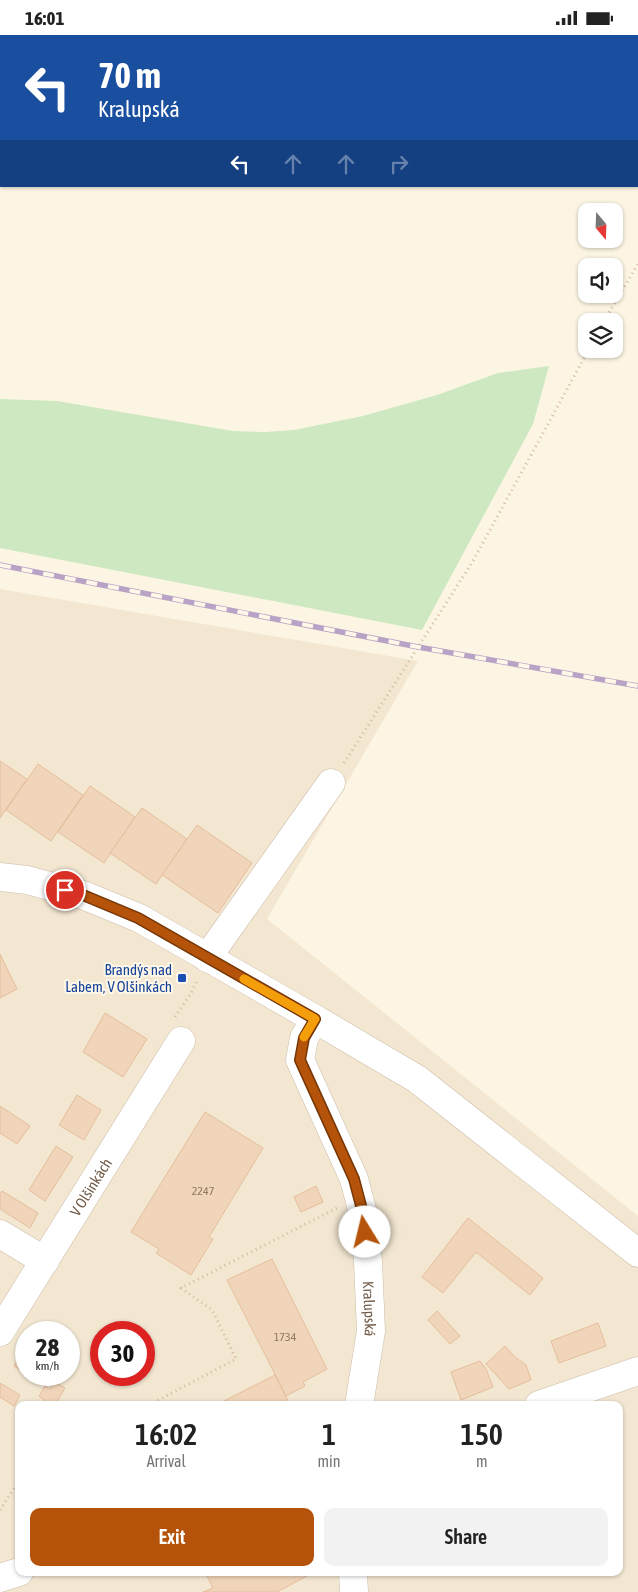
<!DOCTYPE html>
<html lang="en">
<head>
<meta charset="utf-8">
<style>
	body { margin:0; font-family:"Asap Condensed",sans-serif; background:#f2f2f2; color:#222; height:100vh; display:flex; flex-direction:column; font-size:19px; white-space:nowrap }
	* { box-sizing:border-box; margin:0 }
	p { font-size:16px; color:#767676 }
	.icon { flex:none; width:28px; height:28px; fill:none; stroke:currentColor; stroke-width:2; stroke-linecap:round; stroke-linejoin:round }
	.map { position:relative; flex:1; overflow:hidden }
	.drawer { position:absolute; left:15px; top:1366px; width:608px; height:175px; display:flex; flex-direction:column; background:#fff; border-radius:10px; box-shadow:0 1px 4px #0004 }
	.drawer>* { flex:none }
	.hud { position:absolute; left:0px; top:0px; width:639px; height:152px; box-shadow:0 1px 4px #0004; background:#1a4fa0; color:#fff; overflow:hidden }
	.needle { width:32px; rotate:161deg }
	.tools { position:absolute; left:578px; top:168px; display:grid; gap:10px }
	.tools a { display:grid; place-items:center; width:45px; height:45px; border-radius:10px; background:#fff; box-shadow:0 1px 4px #0004; font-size:25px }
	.speed { position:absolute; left:15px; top:1286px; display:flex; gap:10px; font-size:25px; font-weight:700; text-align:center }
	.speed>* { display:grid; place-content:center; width:65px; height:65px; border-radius:50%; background:#fff; box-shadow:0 1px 4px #0004; line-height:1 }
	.speed small { font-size:12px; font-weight:400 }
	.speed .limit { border:8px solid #d22; background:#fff; color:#111 }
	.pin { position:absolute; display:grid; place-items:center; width:42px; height:42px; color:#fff; margin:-21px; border:2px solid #fff; border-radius:50%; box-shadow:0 1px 5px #0007 }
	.me { position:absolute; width:55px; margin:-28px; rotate:351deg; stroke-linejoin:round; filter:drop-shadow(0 0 4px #0008) }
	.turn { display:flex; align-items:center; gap:18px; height:105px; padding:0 15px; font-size:22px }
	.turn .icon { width:65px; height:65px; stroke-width:2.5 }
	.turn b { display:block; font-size:35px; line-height:42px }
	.lanes { display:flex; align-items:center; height:48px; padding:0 15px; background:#0003; justify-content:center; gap:25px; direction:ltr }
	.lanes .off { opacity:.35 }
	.eta { display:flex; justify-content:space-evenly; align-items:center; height:85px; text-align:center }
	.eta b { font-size:30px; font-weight:600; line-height:35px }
	.button { display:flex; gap:10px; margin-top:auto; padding:10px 15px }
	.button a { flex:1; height:58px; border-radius:10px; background:#b45309; color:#fff; font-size:20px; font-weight:600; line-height:58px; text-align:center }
	.button a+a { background:#f2f2f2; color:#222 }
	.status { display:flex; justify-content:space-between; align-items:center; height:35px; padding:0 25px; background:#fff; direction:ltr }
	.status svg { height:14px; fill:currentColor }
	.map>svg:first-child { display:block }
	.residential { fill:#f3e7d1; fill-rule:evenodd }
	.green { fill:#cee9c1 }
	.building { fill:#f1d5ba; stroke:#e4be9b }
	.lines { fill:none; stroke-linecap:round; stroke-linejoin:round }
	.minor-casing { stroke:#cdbda9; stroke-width:29 }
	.path { stroke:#d6b99e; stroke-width:3; stroke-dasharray:1 4; stroke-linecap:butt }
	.minor { stroke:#fff; stroke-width:28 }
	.rail-casing { stroke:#b8a2c5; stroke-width:5.5 }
	.rail { stroke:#fff8e9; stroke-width:4; stroke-dasharray:11; stroke-linecap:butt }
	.route-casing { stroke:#753606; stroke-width:12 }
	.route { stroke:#b45309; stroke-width:9 }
	.slow { stroke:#f59e0b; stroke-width:9 }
	.transit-dot { fill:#1a4fb4; stroke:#fff8e9; stroke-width:2 }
	.labels { text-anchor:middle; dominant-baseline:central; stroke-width:4; stroke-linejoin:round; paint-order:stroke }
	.number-label { font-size:12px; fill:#927a65 }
	.transit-label { font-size:15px; fill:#164399; stroke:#fff8e9; text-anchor:end }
	.street-label { font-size:15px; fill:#735c49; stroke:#fff8e9 }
</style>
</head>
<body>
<div class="status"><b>16:01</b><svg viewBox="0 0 49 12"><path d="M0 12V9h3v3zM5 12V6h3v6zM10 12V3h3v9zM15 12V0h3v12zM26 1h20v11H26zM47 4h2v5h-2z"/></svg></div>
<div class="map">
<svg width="638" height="1557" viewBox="0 0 638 1557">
	<rect width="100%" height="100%" fill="#fcf5e3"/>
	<!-- residential -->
	<path class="residential" d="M0 554 418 626 267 884 638 1181V1557H0ZM26 1298H69V1340H26ZM101 1298H144V1340H101ZM19 1370H619V1538H19Z"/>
	<!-- green -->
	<path class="green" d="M549 331 533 389 422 595 0 513V364L57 366 233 396 265 397 294 395 363 381 437 360 498 338Z"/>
	<!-- building -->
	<g class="building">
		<path d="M0 726 27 744 0 783Z"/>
		<path d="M38 729 83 760 51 806 6 775Z"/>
		<path d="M90 751 135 782 104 828 58 797Z"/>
		<path d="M142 773 187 804 156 849 110 818Z"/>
		<path d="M197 790 252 828 218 878 162 840Z"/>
		<path d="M0 919 17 954 0 963Z"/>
		<path d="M105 978 147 1004 123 1042 83 1017Z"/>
		<path d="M77 1060 101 1075 84 1105 59 1090Z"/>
		<path d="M0 1071 30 1091 17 1109 0 1098Z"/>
		<path d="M205 1077 263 1113 209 1202 213 1204 191 1240 156 1218 159 1214 131 1197Z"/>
		<path d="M56 1111 73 1122 45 1166 29 1155Z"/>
		<path d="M316 1151 323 1167 301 1177 294 1162Z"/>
		<path d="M2 1156 38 1178 30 1193 0 1174V1159Z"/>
		<path d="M468 1183 543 1243 530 1260 476 1217 443 1258 422 1242Z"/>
		<path d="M272 1224 327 1334 303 1347 305 1351 286 1361 227 1245Z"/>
		<path d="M437 1276 460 1301 450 1309 428 1285Z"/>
		<path d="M598 1288 606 1311 559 1328 551 1306Z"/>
		<path d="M35 1290 48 1298H30Z"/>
		<path d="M26 1310V1338L14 1331Z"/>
		<path d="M505 1311 515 1322 526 1330 531 1345 509 1354 486 1329Z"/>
		<path d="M480 1326 486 1334 493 1352 461 1365 451 1337Z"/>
		<path d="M29 1340H44L41 1345Z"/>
		<path d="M275 1340 290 1370H216Z"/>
		<path d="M54 1347 65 1353 55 1370H41L44 1365 39 1361 45 1351 50 1354Z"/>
		<path d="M0 1348 20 1360 14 1371 0 1362Z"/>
		<path d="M214 1538H237V1539L241 1538H305L307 1541 277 1557H203L213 1553 207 1541Z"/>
	</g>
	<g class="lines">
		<defs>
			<g id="minor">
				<path id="s1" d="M0 842 27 845 83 860 139 883 315 984 304 1003 300 1025 354 1144 364 1182 368 1227 371 1296 359 1370"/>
				<path d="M207 923 331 748"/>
				<path d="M315 984 417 1044 638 1218"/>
				<path d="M0 1199 45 1226"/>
				<path id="s2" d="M0 1297 181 1006"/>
				<path d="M539 1370 638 1336"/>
				<path d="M353 1538 354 1557"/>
				<path d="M0 1543 19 1537"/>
			</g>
		</defs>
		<!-- minor casing -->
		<use href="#minor" class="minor-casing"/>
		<!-- path -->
		<g class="path">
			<path d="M604 286 638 229"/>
			<path d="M344 728 473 526 589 314"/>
			<path d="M175 982 191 958 198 944"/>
			<path d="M149 1370 236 1324 212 1275 181 1253 337 1173"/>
			<path d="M0 1475 19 1446"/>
		</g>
		<!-- minor -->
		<use href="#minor" class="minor"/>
		<defs>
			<path id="rail" d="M0 530 418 612 638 651"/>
		</defs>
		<!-- rail casing -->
		<use href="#rail" class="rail-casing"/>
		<!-- rail -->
		<use href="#rail" class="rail"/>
	</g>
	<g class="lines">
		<defs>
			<path id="route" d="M65 855 83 860 138 883 315 984 304 1003 300 1025 354 1144 364 1182 365 1197"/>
		</defs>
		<!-- route casing -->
		<use href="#route" class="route-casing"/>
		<!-- route -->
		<use href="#route" class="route"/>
		<!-- slow -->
		<path class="slow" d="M244 944 315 984 304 1002"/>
	</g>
	<!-- markers -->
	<rect class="transit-dot" x="177" y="938" width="10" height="10" rx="2.5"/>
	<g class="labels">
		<!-- number labels -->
		<g class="number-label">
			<text x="203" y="1156">2247</text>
			<text x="285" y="1302">1734</text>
		</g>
		<!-- transit labels -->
		<g class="transit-label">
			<text x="172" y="934">Brandýs nad<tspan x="172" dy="17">Labem, V Olšinkách</tspan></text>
		</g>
		<!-- street labels -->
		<g class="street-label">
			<text stroke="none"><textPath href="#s2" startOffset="171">V Olšinkách</textPath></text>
			<text stroke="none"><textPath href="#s1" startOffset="655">Kralupská</textPath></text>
		</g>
	</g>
</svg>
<div class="tools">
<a><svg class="needle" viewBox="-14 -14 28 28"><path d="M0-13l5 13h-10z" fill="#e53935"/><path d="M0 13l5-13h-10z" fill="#767676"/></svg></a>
<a><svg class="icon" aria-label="sound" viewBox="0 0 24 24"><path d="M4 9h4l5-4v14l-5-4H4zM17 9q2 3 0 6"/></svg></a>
<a><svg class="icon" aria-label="layers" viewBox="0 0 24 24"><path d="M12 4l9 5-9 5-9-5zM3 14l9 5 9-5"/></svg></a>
</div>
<div class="speed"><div>28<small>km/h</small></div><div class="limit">30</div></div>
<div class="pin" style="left:65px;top:855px;background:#d93025"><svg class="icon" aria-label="arrive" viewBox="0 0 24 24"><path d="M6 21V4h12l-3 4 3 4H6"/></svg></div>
<svg class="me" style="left:365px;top:1197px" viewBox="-20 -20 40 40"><circle r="19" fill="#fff"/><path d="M0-13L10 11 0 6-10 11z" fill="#b45309"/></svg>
<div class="hud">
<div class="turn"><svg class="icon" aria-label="left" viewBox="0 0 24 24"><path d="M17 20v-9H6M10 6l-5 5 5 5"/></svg><div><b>70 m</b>Kralupská</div></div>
<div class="lanes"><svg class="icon" aria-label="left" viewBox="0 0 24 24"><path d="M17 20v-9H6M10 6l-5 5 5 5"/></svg><svg class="icon off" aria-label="ahead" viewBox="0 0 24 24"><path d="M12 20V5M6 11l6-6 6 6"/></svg><svg class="icon off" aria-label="ahead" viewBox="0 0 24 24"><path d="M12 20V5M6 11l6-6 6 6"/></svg><svg class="icon off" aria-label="right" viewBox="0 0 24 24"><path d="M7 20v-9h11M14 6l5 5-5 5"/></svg></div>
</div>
<section class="drawer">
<div class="eta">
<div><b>16:02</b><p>Arrival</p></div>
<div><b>1</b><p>min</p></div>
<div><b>150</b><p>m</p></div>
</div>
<div class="button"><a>Exit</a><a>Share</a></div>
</section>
</div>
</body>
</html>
